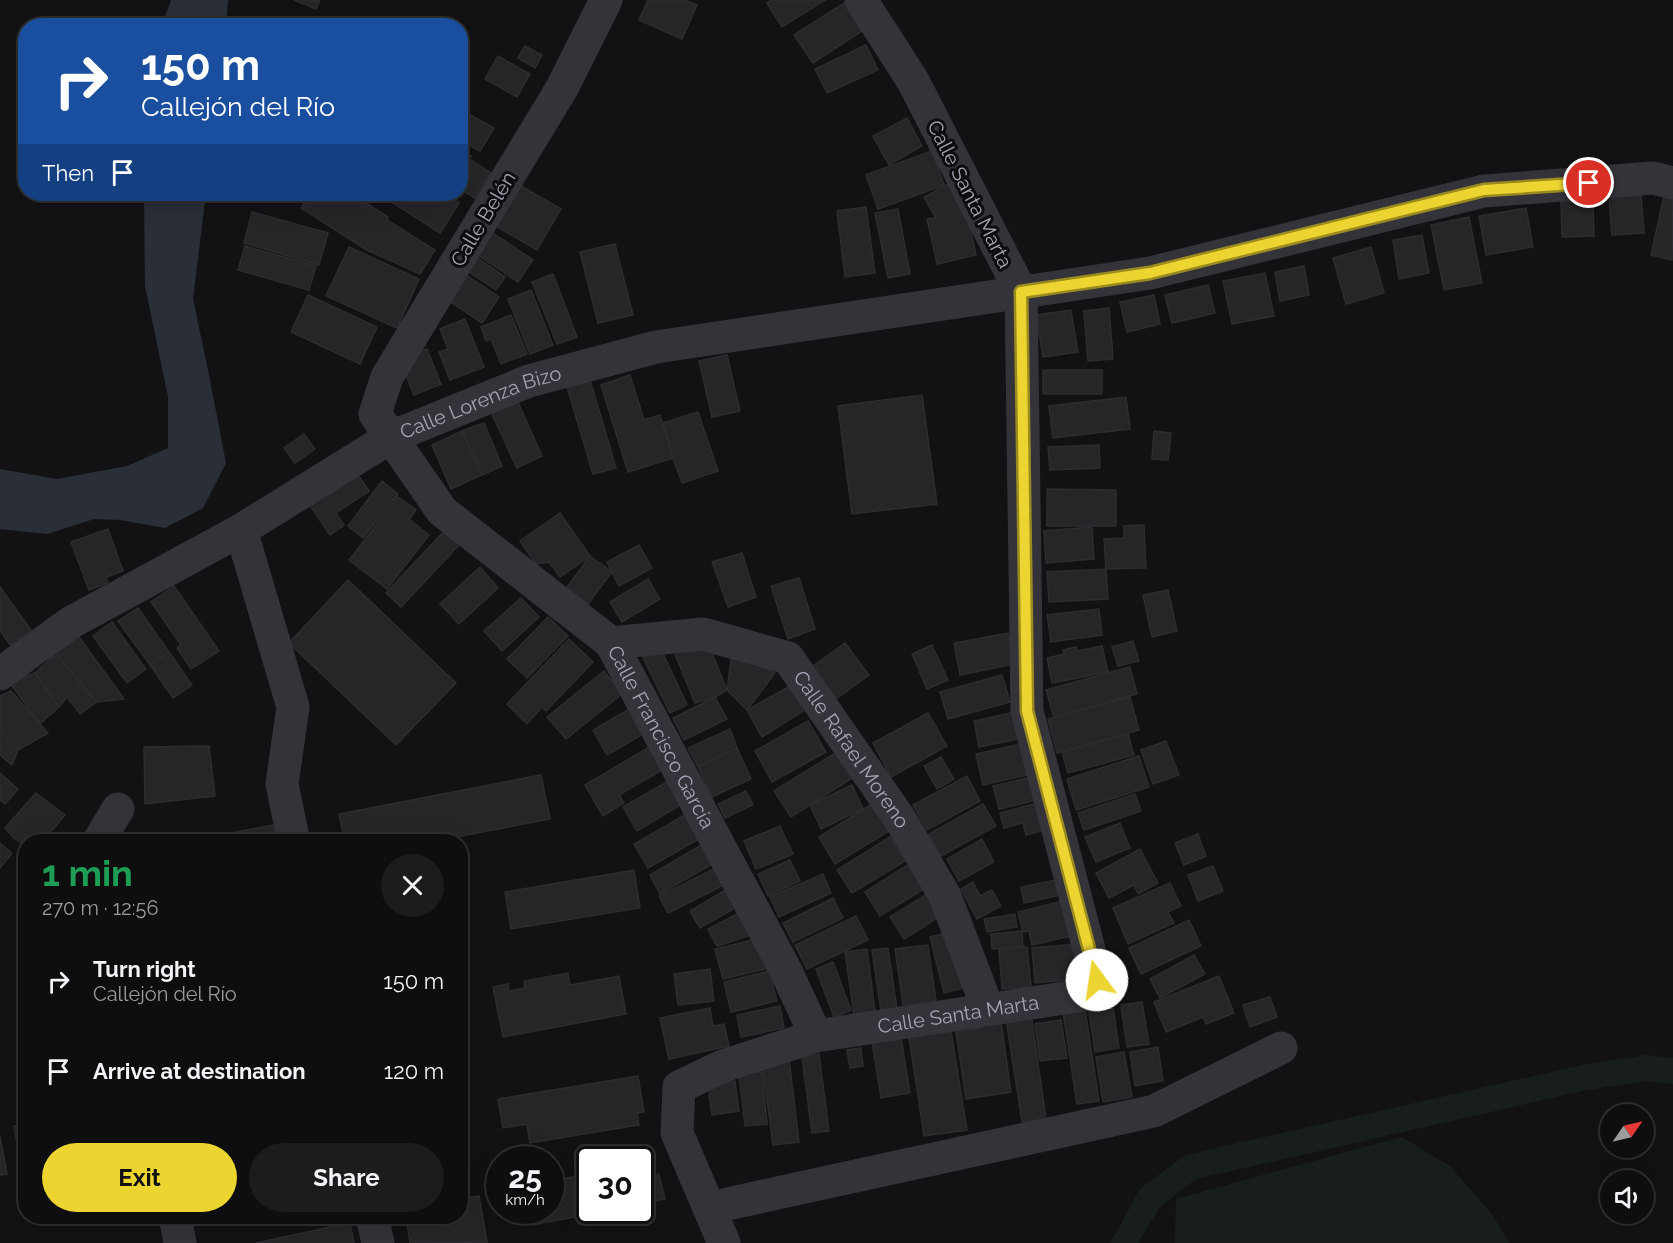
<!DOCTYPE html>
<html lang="en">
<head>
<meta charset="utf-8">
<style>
	body { margin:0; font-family:Raleway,sans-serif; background:#1c1c1d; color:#f1f3f6; height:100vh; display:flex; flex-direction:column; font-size:22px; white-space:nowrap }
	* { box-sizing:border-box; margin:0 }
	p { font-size:20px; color:#9b9c9e }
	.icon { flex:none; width:33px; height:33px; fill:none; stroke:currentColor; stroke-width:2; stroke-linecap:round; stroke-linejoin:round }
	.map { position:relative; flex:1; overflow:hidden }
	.sheet { position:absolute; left:18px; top:834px; width:450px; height:390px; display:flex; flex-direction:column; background:#0e0e0f; border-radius:24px; box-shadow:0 6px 24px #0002,0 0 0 2px #2e2e2f }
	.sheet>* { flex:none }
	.hud { position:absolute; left:18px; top:18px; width:450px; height:183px; border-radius:24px; box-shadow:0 6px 24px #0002,0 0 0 2px #2e2e2f; background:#1a4fa0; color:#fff; overflow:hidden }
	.needle { width:39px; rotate:56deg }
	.buttons { position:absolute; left:1600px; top:1104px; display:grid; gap:12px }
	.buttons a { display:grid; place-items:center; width:54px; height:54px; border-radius:50%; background:#0e0e0f; box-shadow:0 6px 24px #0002,0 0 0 2px #2e2e2f; font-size:30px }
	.speed { position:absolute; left:486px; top:1146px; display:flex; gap:12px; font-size:30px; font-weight:700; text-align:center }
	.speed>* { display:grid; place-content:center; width:78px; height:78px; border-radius:50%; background:#0e0e0f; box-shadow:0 6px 24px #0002,0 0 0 2px #2e2e2f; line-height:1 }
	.speed small { font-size:15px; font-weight:400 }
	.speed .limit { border:3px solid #111; border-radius:9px; background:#fff; color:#111 }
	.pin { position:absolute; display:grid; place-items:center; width:51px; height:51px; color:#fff; margin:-26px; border:3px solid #fff; border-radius:50%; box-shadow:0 2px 6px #0007 }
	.me { position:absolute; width:66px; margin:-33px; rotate:346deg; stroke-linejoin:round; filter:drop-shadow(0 0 4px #0008) }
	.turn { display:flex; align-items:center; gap:21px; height:126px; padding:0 24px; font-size:27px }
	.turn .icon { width:78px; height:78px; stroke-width:2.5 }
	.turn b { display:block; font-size:42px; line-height:51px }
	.then { display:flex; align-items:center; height:57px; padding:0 24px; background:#0003; gap:12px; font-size:22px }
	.round { display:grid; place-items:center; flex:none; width:63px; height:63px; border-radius:32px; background:#1c1c1d }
	.headline { display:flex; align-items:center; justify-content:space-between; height:102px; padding:0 24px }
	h1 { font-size:36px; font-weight:700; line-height:45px; color:#1e9e55 }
	.primary-button { display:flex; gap:12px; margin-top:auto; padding:12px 24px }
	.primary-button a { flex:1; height:69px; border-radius:36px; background:#edd531; color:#111; font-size:24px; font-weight:700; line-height:69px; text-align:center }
	.primary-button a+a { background:#1c1c1d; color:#f1f3f6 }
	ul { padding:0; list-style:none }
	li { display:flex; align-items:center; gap:18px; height:90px; padding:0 24px }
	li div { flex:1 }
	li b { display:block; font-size:22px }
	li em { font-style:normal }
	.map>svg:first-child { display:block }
	.green { fill:#181e1b }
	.water { fill:#292e37 }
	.building { fill:#262528; stroke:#2d2c30; stroke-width:1.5 }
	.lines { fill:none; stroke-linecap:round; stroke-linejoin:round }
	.minor { stroke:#333339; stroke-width:33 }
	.route-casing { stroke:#9a8a20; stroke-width:15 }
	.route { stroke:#edd531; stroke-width:10 }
	.labels { text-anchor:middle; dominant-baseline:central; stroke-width:6; stroke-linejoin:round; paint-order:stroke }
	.street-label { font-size:20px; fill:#a4a5b4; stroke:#0d0d0f }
</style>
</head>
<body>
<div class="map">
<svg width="1673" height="1243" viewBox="0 0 1673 1243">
	<rect width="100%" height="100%" fill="#121214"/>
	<!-- green -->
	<g class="green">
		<path d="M1646 1055 1673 1058V1084L1647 1081 1587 1090 1196 1179 1160 1207 1138 1243H1110L1140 1189 1185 1155 1582 1065Z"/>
		<path d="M1401 1137 1450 1166 1492 1214 1510 1243H1175L1176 1199Z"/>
	</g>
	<!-- water -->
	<g class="water">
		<path d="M171 0H228L226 25H162Z"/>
		<path d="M144 194H206L193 299 208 370 226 463 203 508 165 528 120 520 94 519 47 534 0 529V469L57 479 127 466 168 448V397L145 286Z"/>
	</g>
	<!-- building -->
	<g class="building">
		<path d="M294 0H320L316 9Z"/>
		<path d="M648 0H684L697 5 682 39 639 20Z"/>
		<path d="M771 0H825L782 27 767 3Z"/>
		<path d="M844 3 862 31 813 63 794 35Z"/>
		<path d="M866 45 878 70 827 93 815 69Z"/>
		<path d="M525 46 542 55 535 68 518 58Z"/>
		<path d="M498 56 530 74 517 97 485 79Z"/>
		<path d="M460 109 494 128 480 151 460 140Z"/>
		<path d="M907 118 922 146 889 165 873 136Z"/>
		<path d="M460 150 471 156 469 159 491 173 475 198 460 189Z"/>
		<path d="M932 151 944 185 878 209 866 175Z"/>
		<path d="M952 182 967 213 976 255 937 264 927 219 936 218 924 197Z"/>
		<path d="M516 183 561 209 537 250 492 224Z"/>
		<path d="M310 194H338L348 200 352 194 388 217 387 220 435 250 420 274 367 250 301 208Z"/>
		<path d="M379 194H444L459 203 440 233Z"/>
		<path d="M1641 195 1644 233 1612 235 1609 198Z"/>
		<path d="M1664 196 1673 198 1672 260 1651 255Z"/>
		<path d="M1593 201 1594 236 1562 237 1561 202Z"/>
		<path d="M866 207 875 273 845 277 837 211Z"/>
		<path d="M1526 208 1533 247 1486 255 1479 216Z"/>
		<path d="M898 209 910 274 888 278 875 213Z"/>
		<path d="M252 212 328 233 319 265 244 243Z"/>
		<path d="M1469 217 1482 283 1444 290 1431 225Z"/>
		<path d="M487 229 533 260 518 282 472 251Z"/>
		<path d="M1422 235 1429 273 1399 279 1393 240Z"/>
		<path d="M615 244 633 315 598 323 580 252Z"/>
		<path d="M245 246 316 266 309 290 238 270Z"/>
		<path d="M349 247 419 279 397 328 326 296Z"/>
		<path d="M1371 247 1384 293 1346 304 1333 258Z"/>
		<path d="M469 252 505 277 496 290 460 266Z"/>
		<path d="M1304 266 1309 295 1280 301 1275 272Z"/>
		<path d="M457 269 499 297 482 323 440 295Z"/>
		<path d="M1265 273 1274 316 1232 324 1223 281Z"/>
		<path d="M553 274 577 337 557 344 532 282Z"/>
		<path d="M1208 285 1215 313 1172 323 1165 295Z"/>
		<path d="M531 290 553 345 530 354 508 299Z"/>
		<path d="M308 295 377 327 360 364 291 332Z"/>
		<path d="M1154 295 1160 324 1127 332 1120 302Z"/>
		<path d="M1109 308 1113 359 1088 361 1084 311Z"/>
		<path d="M1071 310 1078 352 1043 357 1036 315Z"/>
		<path d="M511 315 527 354 501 364 491 339 486 341 481 327Z"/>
		<path d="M465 319 484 367 450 380 439 352 448 349 440 329Z"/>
		<path d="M427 349 441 384 414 395 400 360Z"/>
		<path d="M727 355 740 411 712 417 699 361Z"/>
		<rect x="1043" y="370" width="59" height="24"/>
		<path d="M630 375 644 420 660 415 673 458 628 472 601 385Z"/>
		<path d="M590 380 616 468 593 474 567 387Z"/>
		<path d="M922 395 937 504 852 514 838 406Z"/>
		<path d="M1126 397 1130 429 1053 438 1049 406Z"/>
		<path d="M517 400 542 456 517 468 491 412Z"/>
		<path d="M698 412 718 471 682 483 673 458 663 423Z"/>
		<path d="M484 423 502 466 482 475 462 431Z"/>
		<path d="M462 431 482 475 451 489 432 445Z"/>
		<path d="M1154 431 1171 433 1168 460 1152 459Z"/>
		<path d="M304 434 315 449 295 463 284 448Z"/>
		<path d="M1099 445 1100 468 1050 470 1048 447Z"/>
		<path d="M354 469 369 491 336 513 344 525 330 535 307 501Z"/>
		<path d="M382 481 398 494 363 538 348 526Z"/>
		<path d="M1047 489 1116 490V526H1047Z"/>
		<path d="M398 497 416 510 409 519 429 535 387 589 349 560Z"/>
		<path d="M560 513 590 556 560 577 549 562 536 564 520 541Z"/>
		<path d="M1144 525 1146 568 1106 569 1104 539 1124 538V526Z"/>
		<path d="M1092 527 1094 559 1046 563 1044 531Z"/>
		<path d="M447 528 461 543 401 607 386 593Z"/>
		<path d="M108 529 123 571 106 577 108 583 89 590 71 542Z"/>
		<path d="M639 545 652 568 619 586 607 562Z"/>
		<path d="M742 553 756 597 728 607 712 562Z"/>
		<path d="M590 556 612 572 588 604 567 587Z"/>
		<path d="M480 567 498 588 459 624 440 604Z"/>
		<path d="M1106 569 1108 599 1049 602 1047 572Z"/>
		<path d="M799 578 815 629 788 639 771 586Z"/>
		<path d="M648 579 660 599 622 622 610 602Z"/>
		<path d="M348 580 456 683 396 745 289 643Z"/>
		<path d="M174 586 219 651 191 669 177 648 181 645 151 602Z"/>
		<path d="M0 587 31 630 10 645 0 630Z"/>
		<path d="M1168 590 1177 631 1152 637 1143 595Z"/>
		<path d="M521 598 539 617 502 651 484 631Z"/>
		<path d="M138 608 169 652 150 665 118 621Z"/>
		<path d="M1099 609 1102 635 1051 642 1047 615Z"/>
		<path d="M548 617 568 636 527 678 507 659Z"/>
		<path d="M112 622 146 669 127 683 93 636Z"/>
		<path d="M1008 633 1014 664 960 675 954 643Z"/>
		<path d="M79 637 124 699 96 702 56 653Z"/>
		<path d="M569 639 593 662 546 711 542 707 527 724 507 704Z"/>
		<path d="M1133 641 1139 661 1118 666 1112 647Z"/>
		<path d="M845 643 869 675 836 699 812 667Z"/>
		<path d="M698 645 709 646 727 690 715 697 695 703 675 654Z"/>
		<path d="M932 645 948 680 927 689 912 654Z"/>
		<path d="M1102 646 1108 672 1052 683 1047 658 1064 654 1063 650 1076 647 1077 651Z"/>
		<path d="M661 649 687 705 670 713 643 657Z"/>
		<path d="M169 652 192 685 173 698 150 665Z"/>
		<path d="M56 653 96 702 80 714 67 697 59 707 35 673Z"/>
		<path d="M732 653 775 673 747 710 727 690Z"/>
		<path d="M1130 667 1137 694 1054 717 1046 690Z"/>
		<path d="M604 671 622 694 566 739 547 717Z"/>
		<path d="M35 673 59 707 40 724 9 682Z"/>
		<path d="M1002 675 1010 702 948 719 940 692Z"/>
		<path d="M790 686 803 711 762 737 747 710Z"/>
		<path d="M11 691 48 733 18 750 0 731V696Z"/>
		<path d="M715 697 727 719 684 740 673 718Z"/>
		<path d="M1130 697 1139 730 1057 753 1048 719Z"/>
		<path d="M631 708 645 733 607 755 593 730Z"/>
		<path d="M1021 711 1027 737 979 747 974 721Z"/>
		<path d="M928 713 947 746 891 777 873 743Z"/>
		<path d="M808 721 826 752 772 782 755 751Z"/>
		<path d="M730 729 737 748 698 767 688 748Z"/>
		<path d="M0 731 18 750 12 765 0 755Z"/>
		<path d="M1128 734 1134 755 1068 773 1062 752Z"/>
		<path d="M1166 741 1179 775 1153 784 1141 750Z"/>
		<path d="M1029 742 1036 773 983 785 976 754Z"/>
		<path d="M209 746 215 796 145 804 144 747Z"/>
		<path d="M651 746 664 769 619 795 624 803 603 816 585 785Z"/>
		<path d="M737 748 751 779 712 797 698 767Z"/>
		<path d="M840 750 857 775 791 817 774 791Z"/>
		<path d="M1139 756 1149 787 1076 810 1067 779Z"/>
		<path d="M941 757 954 779 937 789 924 766Z"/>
		<path d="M0 773 18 789 5 804 0 800Z"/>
		<path d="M541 775 550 819 430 842H345L339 814Z"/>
		<path d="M967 776 980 801 927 830 913 805Z"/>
		<path d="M1036 776 1041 799 999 809 993 786Z"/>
		<path d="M670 780 684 803 637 831 623 807Z"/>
		<path d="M852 785 863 809 821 829 810 805Z"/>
		<path d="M746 791 753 805 725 818 718 804Z"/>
		<path d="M36 793 65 815 42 842H26V847L13 837 5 828Z"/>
		<path d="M1135 794 1141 811 1084 830 1078 813Z"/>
		<path d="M1045 801 1053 828 1026 835 1023 823 1004 828 1000 813Z"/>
		<path d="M872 804 889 831 835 864 819 837Z"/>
		<path d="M983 804 996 826 941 856 929 834Z"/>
		<path d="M690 812 704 836 648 868 634 844Z"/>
		<path d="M1120 823 1130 848 1096 862 1085 837Z"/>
		<path d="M273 825 276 842H185Z"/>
		<path d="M780 826 793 854 756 869 744 841Z"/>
		<path d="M1198 834 1206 856 1184 865 1175 843Z"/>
		<path d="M890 837 905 861 852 893 837 870Z"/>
		<path d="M982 839 994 862 959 881 947 859Z"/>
		<path d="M0 843 12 853 0 868Z"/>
		<path d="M703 844 714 863 660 894 650 875Z"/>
		<path d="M1140 849 1158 883 1138 894 1134 885 1109 898 1096 873Z"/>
		<path d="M790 860 800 881 768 896 758 874Z"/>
		<path d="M909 864 924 889 880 916 865 892Z"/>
		<path d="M722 865 730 882 668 913 659 896Z"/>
		<path d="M1213 866 1223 891 1198 901 1188 875Z"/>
		<path d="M634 870 640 908 511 929 505 892Z"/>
		<path d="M823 874 831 893 779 917 770 897Z"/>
		<path d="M1061 879 1065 894 1024 903 1021 887Z"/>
		<path d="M973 882 980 896 992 890 1001 906 977 919 961 889Z"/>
		<path d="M1170 883 1181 906 1168 912 1174 923 1128 944 1113 908Z"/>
		<path d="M732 886 742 904 700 928 690 911Z"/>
		<path d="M929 893 942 915 904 939 890 917Z"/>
		<path d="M833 898 843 918 793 942 783 923Z"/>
		<path d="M1067 900 1075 935 1032 945 1029 931 1023 932 1018 912Z"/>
		<path d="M745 910 757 933 717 946 708 929Z"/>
		<path d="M1015 914 1017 927 987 932 984 919Z"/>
		<path d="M856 916 868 940 807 969 795 945Z"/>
		<path d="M1189 920 1201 946 1141 974 1129 948Z"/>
		<path d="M953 931 967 987 944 993 930 937Z"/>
		<path d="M1022 931 1023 946 992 949 991 934Z"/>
		<path d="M761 938 769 968 723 979 715 949Z"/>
		<path d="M1078 944 1081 979 1035 983 1032 948Z"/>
		<path d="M928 945 936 1001 903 1005 895 949Z"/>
		<path d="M1027 947 1031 987 1002 989 999 950Z"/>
		<path d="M888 948 897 1009 881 1011 872 950Z"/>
		<path d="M867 949 875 1012 854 1015 845 952Z"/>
		<path d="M1194 955 1205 974 1160 998 1150 979Z"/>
		<path d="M833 962 851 1010 834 1017 816 969Z"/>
		<path d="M710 969 714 1001 678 1005 674 974Z"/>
		<path d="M769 971 777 1001 731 1012 724 982Z"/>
		<path d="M568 973 570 985 619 976 626 1014 503 1037 493 987 508 984 509 991 525 988 524 981Z"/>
		<path d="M1219 976 1234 1013 1206 1024 1203 1017 1166 1032 1154 1002Z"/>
		<path d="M1270 997 1277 1017 1250 1027 1243 1005Z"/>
		<path d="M1112 1001 1119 1048 1095 1052 1088 1005Z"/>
		<path d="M1142 1002 1149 1044 1127 1047 1121 1005Z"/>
		<path d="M780 1006 784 1028 741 1037 737 1015Z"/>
		<path d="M710 1008 713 1026 724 1024 729 1046 669 1059 660 1018Z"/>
		<path d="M1085 1009 1099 1101 1077 1104 1063 1012Z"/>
		<path d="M1031 1014 1046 1119 1022 1122 1006 1018Z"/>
		<path d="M1061 1020 1067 1058 1040 1061 1035 1024Z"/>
		<path d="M1001 1021 1011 1092 966 1099 956 1032 982 1028 981 1024Z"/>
		<path d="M951 1031 967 1130 924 1136 909 1037Z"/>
		<path d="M901 1038 910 1093 881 1098 872 1042Z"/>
		<path d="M1158 1047 1163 1081 1135 1086 1130 1052Z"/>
		<path d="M861 1048 863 1066 850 1068 847 1050Z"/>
		<path d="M1124 1052 1132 1097 1103 1102 1096 1057Z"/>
		<path d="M819 1054 829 1131 812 1133 802 1057Z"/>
		<path d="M789 1058 799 1142 773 1145 762 1061Z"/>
		<path d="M762 1072 767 1124 745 1126 739 1074Z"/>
		<path d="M638 1076 644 1112 637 1113 639 1125 530 1143 527 1124 503 1128 498 1099Z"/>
		<path d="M735 1081 739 1111 712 1115 708 1085Z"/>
		<path d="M460 1111H462L468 1145 460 1147Z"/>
		<path d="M26 1124V1155L19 1156 14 1126Z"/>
		<path d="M0 1136 7 1174 0 1175Z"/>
		<path d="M645 1162 648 1176 659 1174 665 1199 640 1204V1163Z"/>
		<path d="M590 1174V1210H612L614 1221 597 1224 595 1213 533 1225 529 1210H550V1181Z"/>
		<path d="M479 1196 487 1242 410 1243 407 1223 417 1221 416 1216H460V1199Z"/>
		<path d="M350 1223 354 1243H256Z"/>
	</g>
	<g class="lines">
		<!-- minor -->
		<g class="minor">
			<path id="s1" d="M606 0 562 88 387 377 375 414 442 511 611 643 786 971 816 1036"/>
			<path d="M241 530 293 707 282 784 294 842"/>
			<path id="s2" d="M611 643 703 634 788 658 900 819 945 896 988 1009"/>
			<path id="s3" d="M0 674 70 623 241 530 391 437 529 381 656 347 1150 273 1484 191 1653 178 1673 183"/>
			<path d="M98 842 118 809"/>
			<path d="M709 1208 1154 1111 1281 1048"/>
			<path d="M175 1216 180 1243"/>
			<path d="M372 1216 378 1243"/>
			<path id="s4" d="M724 1243 677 1133 679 1087 723 1066 816 1036 1084 995 1097 980 1027 711 1021 292 913 81 861 0"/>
		</g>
	</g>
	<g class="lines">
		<defs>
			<path id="route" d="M1097 980 1027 711 1021 292 1150 273 1484 190 1589 183"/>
		</defs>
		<!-- route casing -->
		<use href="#route" class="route-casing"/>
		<!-- route -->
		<use href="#route" class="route"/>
	</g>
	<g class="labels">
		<!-- street labels -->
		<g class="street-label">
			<text transform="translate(970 194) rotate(63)">Calle Santa Marta</text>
			<text transform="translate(483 219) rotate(-59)">Calle Belén</text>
			<text stroke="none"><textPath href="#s3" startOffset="554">Calle Lorenza Bizo</textPath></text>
			<text stroke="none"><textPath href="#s1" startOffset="914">Calle Francisco García</textPath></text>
			<text stroke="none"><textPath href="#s2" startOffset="292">Calle Rafael Moreno</textPath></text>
			<text stroke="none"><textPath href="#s4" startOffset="456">Calle Santa Marta</textPath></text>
		</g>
	</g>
</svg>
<div class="buttons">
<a><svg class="needle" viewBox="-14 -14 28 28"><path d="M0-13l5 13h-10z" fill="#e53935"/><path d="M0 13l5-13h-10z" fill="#9b9c9e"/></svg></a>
<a><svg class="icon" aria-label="sound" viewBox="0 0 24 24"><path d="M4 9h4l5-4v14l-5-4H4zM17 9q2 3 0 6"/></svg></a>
</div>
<div class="speed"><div>25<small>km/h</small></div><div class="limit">30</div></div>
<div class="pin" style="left:1589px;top:183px;background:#d93025"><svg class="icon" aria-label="arrive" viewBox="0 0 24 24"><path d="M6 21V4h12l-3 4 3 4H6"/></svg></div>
<svg class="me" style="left:1097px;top:980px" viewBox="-20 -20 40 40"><circle r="19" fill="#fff"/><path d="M0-13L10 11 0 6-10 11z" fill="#edd531"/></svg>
<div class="hud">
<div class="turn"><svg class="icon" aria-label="right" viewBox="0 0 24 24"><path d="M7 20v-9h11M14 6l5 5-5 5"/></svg><div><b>150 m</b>Callejón del Río</div></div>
<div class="then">Then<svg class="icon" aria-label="arrive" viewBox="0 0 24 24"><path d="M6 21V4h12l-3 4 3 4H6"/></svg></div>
</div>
<section class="sheet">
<div class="headline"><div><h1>1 min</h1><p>270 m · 12:56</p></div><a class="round"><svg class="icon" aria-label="close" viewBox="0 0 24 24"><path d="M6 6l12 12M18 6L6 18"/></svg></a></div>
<ul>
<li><svg class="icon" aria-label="right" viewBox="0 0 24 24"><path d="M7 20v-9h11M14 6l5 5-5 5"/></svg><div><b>Turn right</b><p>Callejón del Río</p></div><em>150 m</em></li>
<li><svg class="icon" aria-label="arrive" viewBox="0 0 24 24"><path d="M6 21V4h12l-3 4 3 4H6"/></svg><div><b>Arrive at destination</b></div><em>120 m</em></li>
</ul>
<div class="primary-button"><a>Exit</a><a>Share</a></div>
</section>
</div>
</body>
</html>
